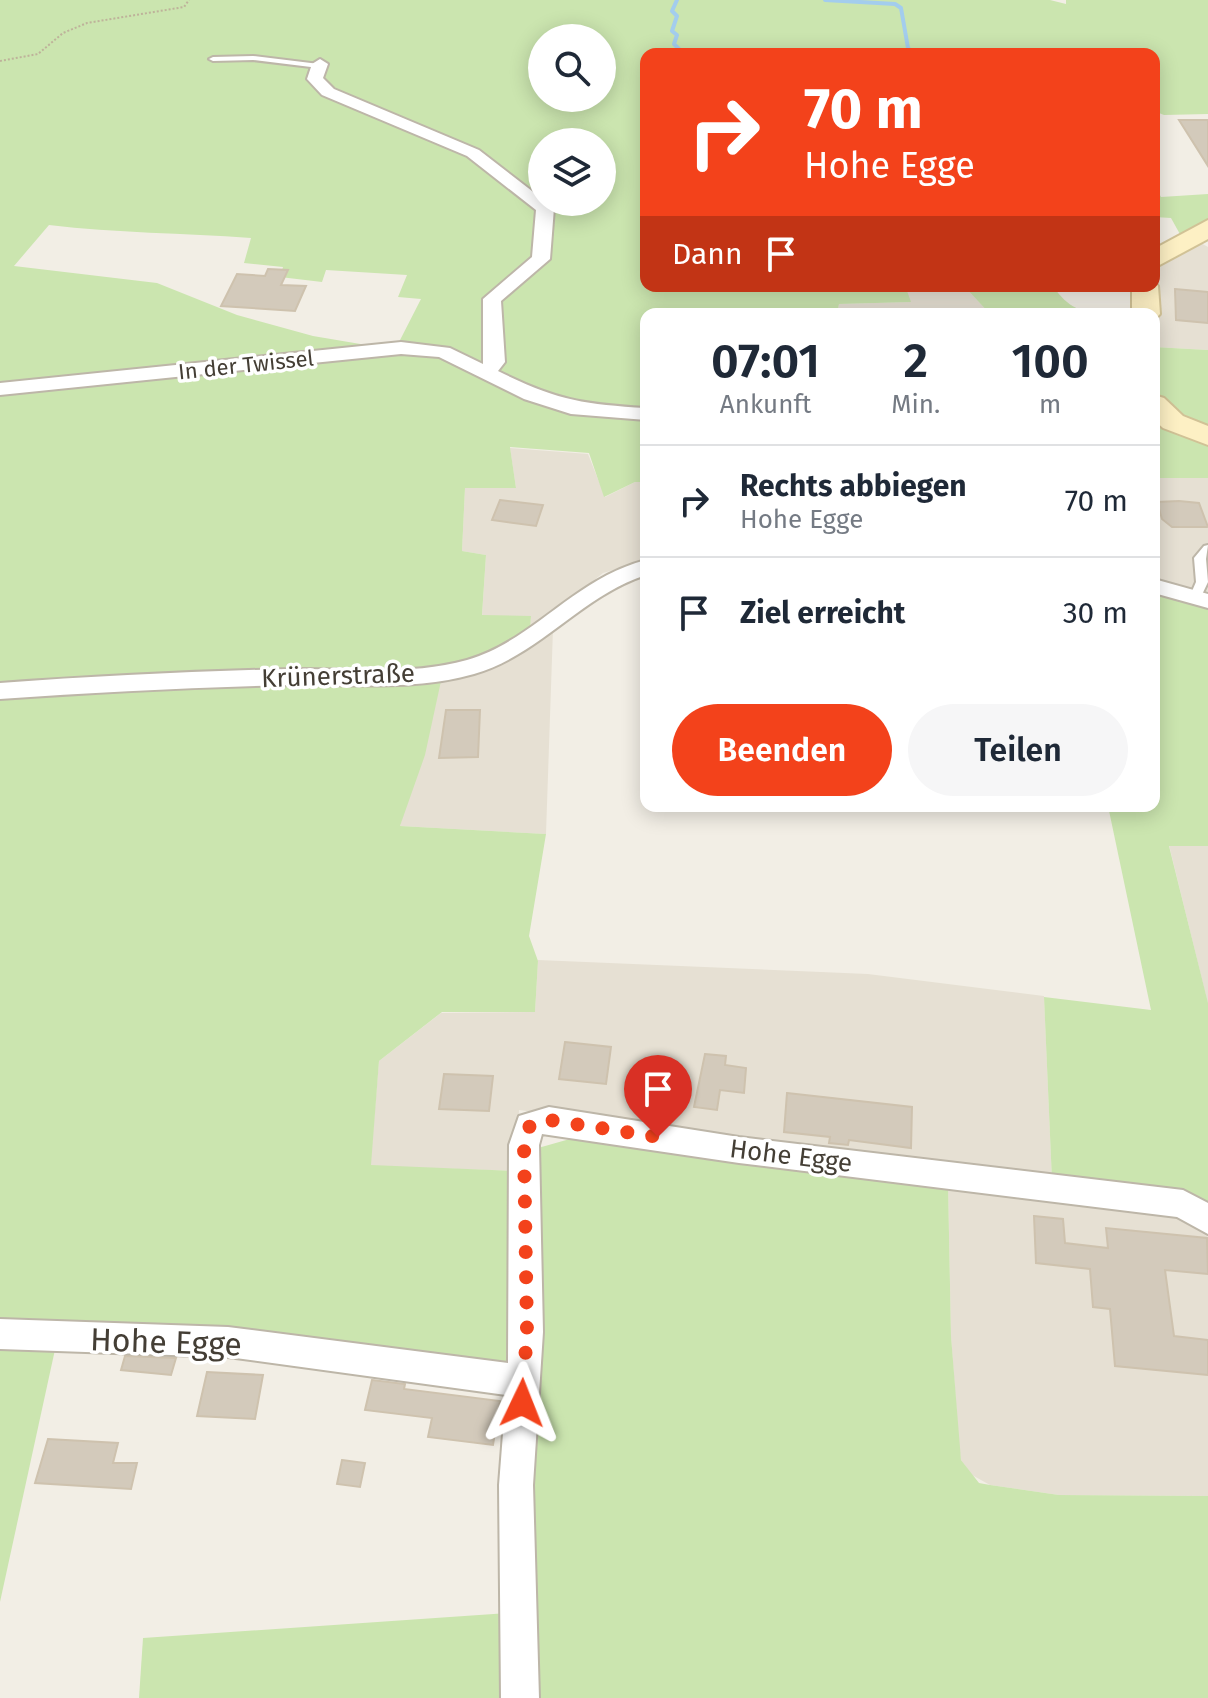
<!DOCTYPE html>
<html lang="de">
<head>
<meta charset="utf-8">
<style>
	body { margin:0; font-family:"Fira Sans",sans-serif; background:#f6f6f7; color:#1f2937; height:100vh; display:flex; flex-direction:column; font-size:30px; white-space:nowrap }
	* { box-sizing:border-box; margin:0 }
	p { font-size:26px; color:#747a83 }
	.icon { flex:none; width:44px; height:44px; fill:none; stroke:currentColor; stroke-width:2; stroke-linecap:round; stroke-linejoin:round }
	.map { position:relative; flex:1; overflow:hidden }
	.panel { position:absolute; left:640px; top:308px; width:520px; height:504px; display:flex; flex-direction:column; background:#fff; border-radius:16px; box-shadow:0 4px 20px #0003 }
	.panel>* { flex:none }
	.top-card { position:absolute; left:640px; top:48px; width:520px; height:244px; border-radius:16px; box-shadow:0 4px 20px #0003; background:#f3421b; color:#fff; overflow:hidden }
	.tools { position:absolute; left:528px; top:24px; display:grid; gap:16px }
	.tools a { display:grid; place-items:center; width:88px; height:88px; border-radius:50%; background:#fff; box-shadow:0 4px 20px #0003; font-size:40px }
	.pin { position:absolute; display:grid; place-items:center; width:68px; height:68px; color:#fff; margin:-82px -34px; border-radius:50% 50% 50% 0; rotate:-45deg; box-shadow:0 0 8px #0007 }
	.pin .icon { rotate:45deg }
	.me { position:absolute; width:88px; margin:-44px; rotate:2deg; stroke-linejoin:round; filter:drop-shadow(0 0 6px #0008) }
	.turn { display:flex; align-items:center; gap:28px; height:168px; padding:0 32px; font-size:36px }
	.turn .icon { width:104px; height:104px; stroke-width:2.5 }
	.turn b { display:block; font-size:56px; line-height:68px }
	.then { display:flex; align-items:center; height:76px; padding:0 32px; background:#0003; gap:16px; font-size:30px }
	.eta { display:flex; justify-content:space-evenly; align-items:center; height:136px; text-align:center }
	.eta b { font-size:48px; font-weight:600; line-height:56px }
	.action { display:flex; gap:16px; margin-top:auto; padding:16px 32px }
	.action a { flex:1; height:92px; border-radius:48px; background:#f3421b; color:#fff; font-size:32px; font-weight:600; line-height:92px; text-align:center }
	.action a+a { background:#f6f6f7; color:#1f2937 }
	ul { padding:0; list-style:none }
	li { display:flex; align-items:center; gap:24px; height:112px; padding:0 32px; border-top:2px solid #e0e1e3 }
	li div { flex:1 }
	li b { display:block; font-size:30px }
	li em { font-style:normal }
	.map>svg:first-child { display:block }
	.residential { fill:#e6e0d3 }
	.green { fill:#cbe5af; fill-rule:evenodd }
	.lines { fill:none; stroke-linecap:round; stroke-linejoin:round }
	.stream { stroke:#a3cded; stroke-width:4 }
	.building { fill:#d3cabb; stroke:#cec2ae; stroke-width:2 }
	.lane-casing { stroke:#bdb6a8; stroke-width:4 }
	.street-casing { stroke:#bdb6a8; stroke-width:4 }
	.secondary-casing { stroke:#d1c296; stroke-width:4 }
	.path { stroke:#beb29a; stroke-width:2; stroke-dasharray:2 2; stroke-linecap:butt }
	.lane { fill:#fff; fill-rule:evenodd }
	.street { fill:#fff; fill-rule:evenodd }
	.secondary { fill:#fdf0c4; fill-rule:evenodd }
	.route { stroke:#f3421b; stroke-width:14; stroke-dasharray:0 25.2 }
	.labels { text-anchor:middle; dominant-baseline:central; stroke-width:7; stroke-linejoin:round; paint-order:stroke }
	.far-street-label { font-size:22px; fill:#443e35; stroke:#fff }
	.street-label { font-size:26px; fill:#443e35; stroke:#fff }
	.near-street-label { font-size:32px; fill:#443e35; stroke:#fff }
</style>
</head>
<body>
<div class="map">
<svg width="1208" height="1698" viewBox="0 0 1208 1698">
	<rect width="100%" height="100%" fill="#f2eee5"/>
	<!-- residential -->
	<g class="residential">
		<path d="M1199 242 1208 247V350L1154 347V269L1156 264Z"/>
		<path d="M921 286H964L990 314H837L839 304 910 302 906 288Z"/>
		<path d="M510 448 588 454 605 497 635 482H646V561L603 573 530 631 531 616H482L486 555 462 551 465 488H516Z"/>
		<path d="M1154 478H1208V596L1154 581Z"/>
		<path d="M553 629 546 834 400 826 441 678 493 667Z"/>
		<path d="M1169 845 1208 846V1004Z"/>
		<path d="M538 960 868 974 1044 996 1052 1181 519 1110 516 1171 370 1166 379 1061 441 1013 535 1012Z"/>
		<path d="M948 1183 1146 1207 1198 1223 1208 1237V1496L1059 1495 990 1485 972 1475 961 1460 959 1445 951 1336Z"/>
	</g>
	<!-- green -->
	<g class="green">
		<path d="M0 0H1050L1066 4V0H1208V114L1164 115 1154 111V54H646V286H919L906 288 911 302 839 304 837 314H646V482H635L604 497 589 453 510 447 516 488H465L462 551 486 555 482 615 531 616 530 631C449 686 338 668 244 671 163 674 81 678 0 685V390L425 349 398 344 421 299 398 297 407 275 326 270 322 282 280 277 283 267 244 263 251 238C183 233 116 233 49 225L14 266 157 283 237 315 313 336 384 348 0 387ZM542 38H602V98H542ZM542 142H602V202H542Z"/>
		<path d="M1154 185 1161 197 1208 194V223L1181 236 1171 218 1154 217Z"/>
		<path d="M964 286H1053C1080 326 1102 305 1138 314H990Z"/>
		<path d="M1154 347 1208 350V478H1154Z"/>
		<path d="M1154 590 1208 608V846H1169L1208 1003V1212L1052 1181 1044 997 1151 1010 1108 806H1154Z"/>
		<path d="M441 681 425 755 400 826 546 834 529 936 538 961 535 1012H442L379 1061 371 1165 515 1171 510 1358 499 1366 0 1326V697L122 689Z"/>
		<path d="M591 1133 948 1183 951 1336 961 1460 979 1483 990 1485 1059 1495 1208 1496V1698H528L531 1150Z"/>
		<path d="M0 1340 56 1345 0 1602Z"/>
		<path d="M508 1613 510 1698H139L143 1638Z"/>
	</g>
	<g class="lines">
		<!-- stream -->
		<g class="stream">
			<path d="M677 0 672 11 677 16 672 31 677 35 674 44 684 54"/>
			<path d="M825 0 895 4 901 8 908 48 914 54"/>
		</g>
	</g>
	<!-- building -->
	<g class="building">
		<path d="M1179 120H1208V166Z"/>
		<path d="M268 269 288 270 281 285 306 286 295 311 221 306 237 274 265 276Z"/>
		<path d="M1175 289 1208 292V323L1176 320Z"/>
		<path d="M500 500 543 505 536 526 492 520Z"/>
		<path d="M1179 501 1199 503 1208 527H1172L1162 519 1157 502Z"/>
		<path d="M446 710H480L478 757 439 758Z"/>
		<path d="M565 1042 611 1047 606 1084 559 1079Z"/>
		<path d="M705 1054 726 1056 725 1065 746 1068 744 1093 720 1090 717 1110 694 1107Z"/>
		<path d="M444 1074 493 1076 489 1111 439 1109Z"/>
		<path d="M787 1093 912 1107 911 1148 849 1140 848 1145 829 1143 830 1137 784 1132Z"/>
		<path d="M1034 1216 1063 1219 1065 1243 1108 1248 1106 1228 1207 1238 1208 1274 1165 1270 1174 1336 1208 1340V1375L1115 1366 1110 1309 1093 1307 1090 1269 1036 1263Z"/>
		<path d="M125 1356 176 1358 171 1375 121 1370Z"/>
		<path d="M207 1372 263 1375 255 1419 197 1416Z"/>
		<path d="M372 1380 405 1384 404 1389 500 1401 493 1445 428 1437 432 1418 365 1410Z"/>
		<path d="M48 1439 118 1443 113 1463H137L131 1489 35 1483Z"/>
		<path d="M342 1460 365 1463 360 1487 337 1484Z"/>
	</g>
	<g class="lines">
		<defs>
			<g id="lane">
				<path d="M253 56 319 64 323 66 319 68 253 60 213 61 209 59 213 57Z"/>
				<path d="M1208 545 1206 559 1208 582 1199 601H1191L1189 598 1196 582 1194 558 1204 546Z"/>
			</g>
			<g id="street">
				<path d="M320 59 328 64 323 78 334 89 479 150 554 208 550 259 501 301 505 362 498 371C556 400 582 404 646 408V420L571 414 524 399 439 357 401 354 0 395V383L401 342 450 348 483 364V299L532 257 536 210 467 156 322 95 307 79 312 64Z"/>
				<path d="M646 560V575C581 596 540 655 474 674 415 691 352 684 292 685 195 687 97 692 0 699V683C97 676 194 671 292 669 349 668 411 676 467 660 535 640 573 579 646 560Z"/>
				<path d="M1154 579 1208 594V608L1154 593Z"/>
				<path d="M549 1107 739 1137 1183 1190 1208 1203V1234L1177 1217 739 1163 542 1134 539 1145 543 1332 533 1485 539 1698H501L499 1485 506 1395 228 1357 0 1349V1319L228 1327 508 1363 509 1145 519 1116Z"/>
			</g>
			<g id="secondary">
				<path d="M1208 220V239L1154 268V249Z"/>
				<path d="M1154 280 1158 286 1160 314 1154 320V314H1132V286H1154Z"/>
				<path d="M1154 395 1164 398 1183 416 1208 426V445L1163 428 1154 420Z"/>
			</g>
		</defs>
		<!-- lane casing -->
		<use href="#lane" class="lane-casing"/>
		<!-- street casing -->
		<use href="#street" class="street-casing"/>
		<!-- secondary casing -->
		<use href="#secondary" class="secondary-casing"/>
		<!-- path -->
		<path class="path" d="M0 61 38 54 63 33 87 23 184 7 189 0"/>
		<!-- lane -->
		<use href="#lane" class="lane"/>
		<!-- street -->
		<use href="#street" class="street"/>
		<!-- secondary -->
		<use href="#secondary" class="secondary"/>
	</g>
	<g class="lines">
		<!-- route -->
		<path class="route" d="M522 1403 527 1332 524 1145 530 1125 549 1120 658 1137"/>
	</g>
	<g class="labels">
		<!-- far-street labels -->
		<g class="far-street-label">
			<text transform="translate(246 365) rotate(-6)">In der Twissel</text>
		</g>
		<!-- street labels -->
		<g class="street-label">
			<text transform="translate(338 676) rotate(-2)">Krünerstraße</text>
			<text transform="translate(791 1156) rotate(7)">Hohe Egge</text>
		</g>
		<!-- near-street labels -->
		<g class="near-street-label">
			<text transform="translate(166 1342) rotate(2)">Hohe Egge</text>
		</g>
	</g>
</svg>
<div class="tools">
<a><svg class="icon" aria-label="search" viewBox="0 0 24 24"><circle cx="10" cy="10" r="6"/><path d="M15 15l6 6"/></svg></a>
<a><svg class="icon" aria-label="layers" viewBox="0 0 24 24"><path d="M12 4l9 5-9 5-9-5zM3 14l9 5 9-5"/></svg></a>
</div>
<div class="pin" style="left:658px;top:1137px;background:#d93025"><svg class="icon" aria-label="arrive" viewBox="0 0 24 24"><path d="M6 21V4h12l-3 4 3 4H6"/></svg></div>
<svg class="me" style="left:522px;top:1403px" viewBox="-20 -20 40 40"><path d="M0-17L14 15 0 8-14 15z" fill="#f3421b" stroke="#fff" stroke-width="4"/></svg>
<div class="top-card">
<div class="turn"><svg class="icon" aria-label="right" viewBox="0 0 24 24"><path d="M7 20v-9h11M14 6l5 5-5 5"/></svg><div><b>70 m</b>Hohe Egge</div></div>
<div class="then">Dann<svg class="icon" aria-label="arrive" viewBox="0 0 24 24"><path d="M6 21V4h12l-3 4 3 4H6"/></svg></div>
</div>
<section class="panel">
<div class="eta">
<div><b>07:01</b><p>Ankunft</p></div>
<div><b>2</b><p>Min.</p></div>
<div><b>100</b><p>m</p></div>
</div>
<ul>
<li><svg class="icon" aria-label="right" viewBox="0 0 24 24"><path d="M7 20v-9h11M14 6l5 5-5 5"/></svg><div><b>Rechts abbiegen</b><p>Hohe Egge</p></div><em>70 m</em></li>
<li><svg class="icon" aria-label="arrive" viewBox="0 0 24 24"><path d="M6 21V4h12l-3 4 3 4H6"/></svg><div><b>Ziel erreicht</b></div><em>30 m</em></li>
</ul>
<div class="action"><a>Beenden</a><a>Teilen</a></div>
</section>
</div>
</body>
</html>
